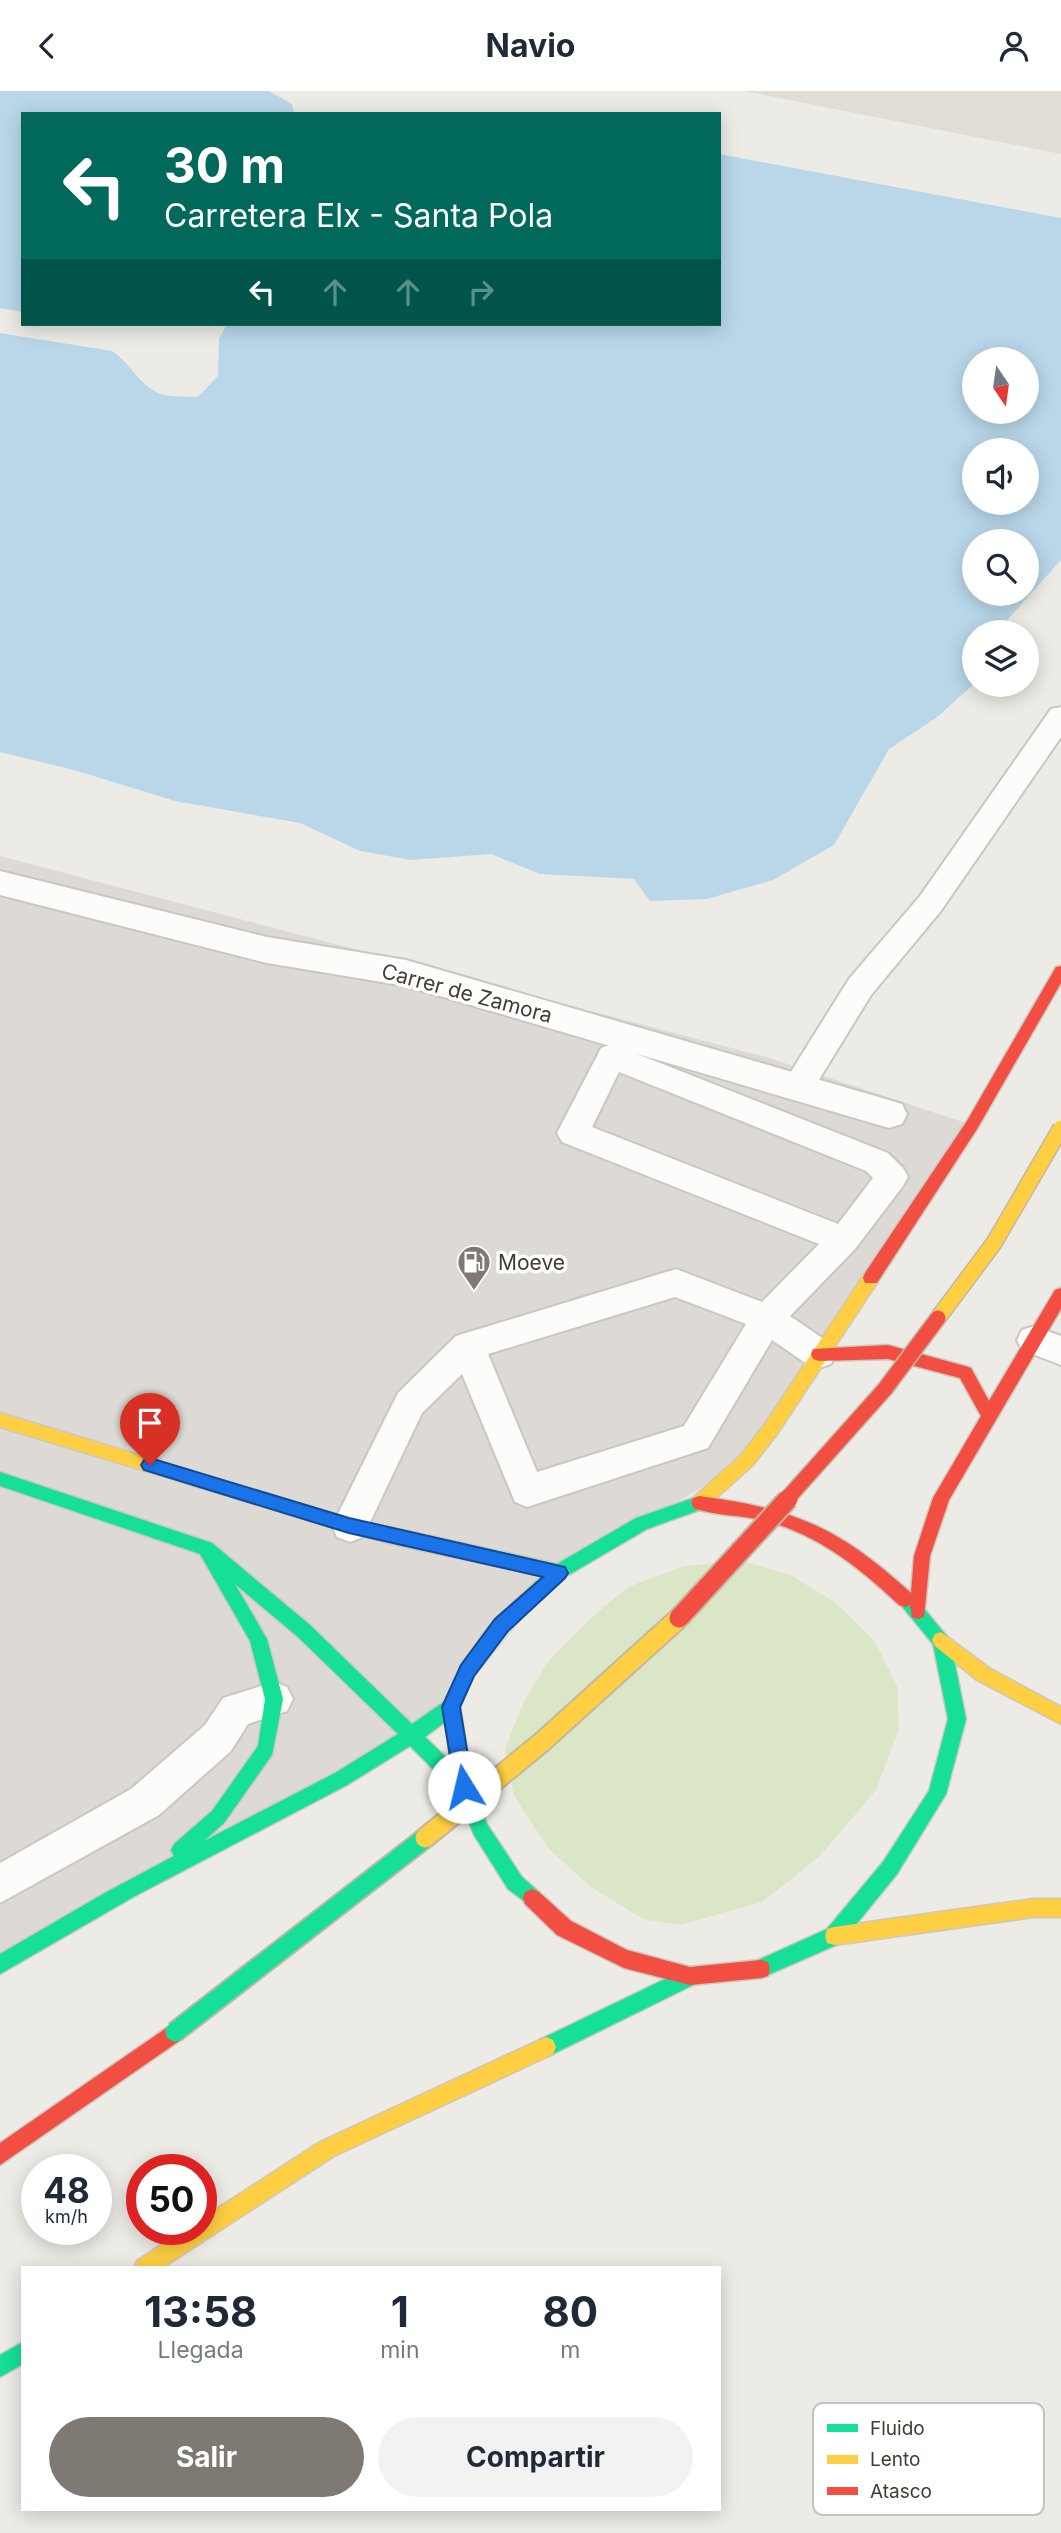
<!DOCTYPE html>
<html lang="es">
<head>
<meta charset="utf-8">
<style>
	body { margin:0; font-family:Inter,sans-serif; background:#f2f2f3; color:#1f2937; height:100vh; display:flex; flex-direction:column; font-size:26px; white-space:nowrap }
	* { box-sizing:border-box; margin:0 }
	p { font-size:23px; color:#747a83 }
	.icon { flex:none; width:38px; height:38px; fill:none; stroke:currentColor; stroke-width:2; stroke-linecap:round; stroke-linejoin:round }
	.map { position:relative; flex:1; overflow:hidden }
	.panel { position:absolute; left:21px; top:2175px; width:700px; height:245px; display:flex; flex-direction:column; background:#fff; border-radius:0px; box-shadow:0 4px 18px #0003 }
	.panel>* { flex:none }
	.top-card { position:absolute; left:21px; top:21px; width:700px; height:214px; border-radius:0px; box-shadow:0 4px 18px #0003; background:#00695c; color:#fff; overflow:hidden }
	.needle { width:46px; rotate:167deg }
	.buttons { position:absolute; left:962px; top:256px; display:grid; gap:14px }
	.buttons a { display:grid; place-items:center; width:77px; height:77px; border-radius:50%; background:#fff; box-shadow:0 4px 18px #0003; font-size:35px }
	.speed { position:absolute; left:21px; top:2063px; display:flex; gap:14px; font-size:35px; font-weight:700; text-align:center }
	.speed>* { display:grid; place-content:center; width:91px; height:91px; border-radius:50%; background:#fff; box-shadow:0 4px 18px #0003; line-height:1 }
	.speed small { font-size:18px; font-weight:400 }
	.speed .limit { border:10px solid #d22; background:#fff; color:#111 }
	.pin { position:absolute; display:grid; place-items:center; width:60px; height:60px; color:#fff; margin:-72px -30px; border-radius:50% 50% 50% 0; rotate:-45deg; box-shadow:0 0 7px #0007 }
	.pin .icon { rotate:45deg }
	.me { position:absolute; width:77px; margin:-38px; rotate:351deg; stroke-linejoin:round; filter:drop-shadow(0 0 5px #0008) }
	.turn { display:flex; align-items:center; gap:24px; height:147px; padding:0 28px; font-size:32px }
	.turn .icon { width:91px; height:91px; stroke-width:2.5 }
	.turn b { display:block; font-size:49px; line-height:60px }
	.lanes { display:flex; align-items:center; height:66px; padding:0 28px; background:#0003; justify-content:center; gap:35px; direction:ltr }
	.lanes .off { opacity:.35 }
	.eta { display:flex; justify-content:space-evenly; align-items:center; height:119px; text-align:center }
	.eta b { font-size:42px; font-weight:700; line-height:49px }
	.action { display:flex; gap:14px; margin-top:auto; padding:14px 28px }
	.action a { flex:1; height:80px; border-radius:42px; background:#7e7972; color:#fff; font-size:28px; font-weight:700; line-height:80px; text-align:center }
	.action a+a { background:#f2f2f3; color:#1f2937 }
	header { display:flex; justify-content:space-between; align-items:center; height:91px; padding:0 28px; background:#fff; font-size:32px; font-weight:700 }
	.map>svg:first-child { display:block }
	.residential { fill:#e1ddd4 }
	.industrial { fill:#dddad5 }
	.green { fill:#dbe6c7 }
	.water { fill:#b9d7e9; fill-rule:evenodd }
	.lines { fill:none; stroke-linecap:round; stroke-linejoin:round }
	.lane-casing { stroke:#c9c7c2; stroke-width:4 }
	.street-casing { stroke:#c9c7c2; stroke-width:4 }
	.fast-casing { stroke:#ccc8be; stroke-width:3 }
	.slow-casing { stroke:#ccc8be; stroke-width:3 }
	.jam-casing { stroke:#ccc8be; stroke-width:3 }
	.lane { fill:#fcfcfb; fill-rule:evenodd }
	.street { fill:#fcfcfb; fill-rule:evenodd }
	.fast { fill:#16e098; fill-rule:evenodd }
	.slow { fill:#ffcf43; fill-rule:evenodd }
	.jam { fill:#f24e42; fill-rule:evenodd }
	.fast-bridge-casing { stroke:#c3b7a3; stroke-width:23; stroke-linecap:butt }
	.slow-bridge-far1-casing { stroke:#c3b7a3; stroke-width:18; stroke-linecap:butt }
	.slow-bridge-casing { stroke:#c3b7a3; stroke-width:23; stroke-linecap:butt }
	.jam-bridge-far1-casing { stroke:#c3b7a3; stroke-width:18; stroke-linecap:butt }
	.jam-bridge-casing { stroke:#c3b7a3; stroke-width:23; stroke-linecap:butt }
	.fast-bridge { stroke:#16e098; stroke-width:19 }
	.slow-bridge-far1 { stroke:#ffcf43; stroke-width:15 }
	.slow-bridge { stroke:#ffcf43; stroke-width:19 }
	.jam-bridge-far1 { stroke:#f24e42; stroke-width:15 }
	.jam-bridge { stroke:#f24e42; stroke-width:19 }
	.route { fill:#1a73e8; stroke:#114b97; stroke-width:2 }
	.labels { text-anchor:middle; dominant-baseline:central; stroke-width:7; stroke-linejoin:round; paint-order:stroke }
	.street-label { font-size:21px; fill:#423c34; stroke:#fff }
	.poi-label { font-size:21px; fill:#423c34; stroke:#fff; text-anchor:start }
	.key { fill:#fff; stroke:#c6c4c2; stroke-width:2 }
	.key-label { font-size:19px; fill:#423c34 }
</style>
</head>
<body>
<header><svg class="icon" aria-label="back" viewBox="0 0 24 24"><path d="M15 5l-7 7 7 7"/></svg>Navio<svg class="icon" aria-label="person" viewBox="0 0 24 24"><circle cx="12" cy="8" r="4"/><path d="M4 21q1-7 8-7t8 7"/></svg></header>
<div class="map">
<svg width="1061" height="2442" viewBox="0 0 1061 2442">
	<rect width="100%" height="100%" fill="#edebe6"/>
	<!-- residential -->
	<path class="residential" d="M744 0H1061V63Z"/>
	<!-- industrial -->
	<path class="industrial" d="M0 765 766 966 972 1034 746 1370 559 1482 451 1616 0 1874Z"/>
	<!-- green -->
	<path class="green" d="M744 1470 792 1485 836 1512 875 1551 897 1595 899 1638 876 1699 819 1766 762 1811 680 1834 643 1828 591 1796 549 1758 514 1705 505 1658 523 1612 550 1568 592 1526 628 1496 684 1475Z"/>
	<!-- water -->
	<g class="water">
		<path d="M0 0H269L292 13 294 23H23V221L0 217Z"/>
		<path d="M719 63 1061 127V469L1009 527 1003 541H975V592L936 627 889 658 834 754 773 789 707 808 650 810 634 788 540 783 491 763 411 769 360 760 300 732 175 710 74 679 0 661V242L112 260C129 271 139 293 158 302 168 307 186 305 198 306L218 285 219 248 227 233H719ZM975 268H1027V320H975ZM975 359H1027V411H975ZM975 450H1027V502H975Z"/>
	</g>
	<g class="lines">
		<defs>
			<g id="lane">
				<path d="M1061 616V646L940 821 871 904 809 1005 798 1008 787 1005 783 996 787 987 849 888 920 805 1051 618Z"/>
				<path d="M612 953 888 1062 903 1077 908 1086 903 1095 855 1158 790 1225 831 1253 836 1263 831 1273 819 1277 807 1273 772 1249 708 1357 527 1416 515 1411 462 1283 422 1322 363 1446 350 1451 337 1446 332 1435 398 1302 456 1245 676 1178 762 1211 819 1153 562 1051 557 1042 597 965 601 957ZM619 981 866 1080 873 1087 838 1133 592 1036ZM675 1206 746 1233 684 1335 537 1381 488 1263Z"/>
				<path d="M1034 1235 1061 1245V1274L1022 1259 1017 1249 1022 1239Z"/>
				<path d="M274 1591 287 1596 293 1608 287 1620 248 1633 231 1660 159 1724 0 1812V1772L131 1698 205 1634 223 1607Z"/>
			</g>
			<path id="street" d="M0 780 267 846 406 869 889 1009 902 1013 907 1023 902 1033 889 1037 406 895 267 872 0 804Z"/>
			<g id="fast">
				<path d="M0 1381 212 1452 310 1534 412 1633 445 1610 461 1574 495 1528 542 1485 402 1455 396 1452 394 1447 396 1442 402 1439 557 1473 636 1427 699 1405 705 1407 707 1412 705 1417 647 1438 565 1486 507 1540 473 1586 460 1616 473 1696 487 1733 522 1786 539 1801 541 1807 539 1813 532 1816 508 1798 474 1744 457 1702 410 1655 347 1694 135 1805 0 1883V1863L103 1803 174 1765 171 1759 174 1753 212 1720 258 1655 265 1608 250 1550 200 1463 0 1395ZM235 1493 298 1546 398 1643 335 1682 204 1750 224 1732 272 1664 283 1608 267 1548ZM445 1631 451 1671 425 1646Z"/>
				<path d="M905 1500 911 1502 950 1549 966 1628 946 1703 897 1783 841 1852 761 1887 754 1885 752 1878 754 1871 827 1838 883 1771 929 1700 948 1628 933 1553 896 1508 899 1502Z"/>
				<path d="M690 1876 697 1878 699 1885 697 1892 553 1963 546 1966 539 1963 536 1956 539 1949Z"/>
				<path d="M23 2251V2273L0 2286V2264Z"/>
			</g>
			<g id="slow">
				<path d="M871 1181 877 1182 879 1187 877 1192 777 1343 752 1375 705 1417 699 1419 693 1417 691 1412 693 1407 740 1365 765 1333 865 1182Z"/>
				<path d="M0 1322 350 1428 402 1439 408 1442 410 1447 408 1452 402 1455 350 1442 0 1336Z"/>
				<path d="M941 1541 989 1577 1061 1616V1633L977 1589 935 1555 932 1549 935 1543Z"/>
				<path d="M1033 1808H1061V1826H1033L834 1854 827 1852 825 1845 827 1838 834 1836Z"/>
				<path d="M546 1946 553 1949 556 1956 553 1963 334 2065 162 2177H134L137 2170 185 2138H201V2128L320 2051Z"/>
			</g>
			<g id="jam">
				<path d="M1061 875V892L977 1038 877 1192H865L863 1187 865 1182 967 1030 1056 876Z"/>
				<path d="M1061 1197V1218L949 1409 930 1465 924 1526 918 1528 912 1526 910 1514 905 1516 899 1514C859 1476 816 1442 762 1429 740 1424 715 1425 693 1417L691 1412 693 1407 699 1405C796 1418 838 1436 911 1502L914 1465 933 1407 981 1325 960 1287 888 1268 819 1270 813 1268 811 1263 813 1258 888 1254 965 1275 971 1277 989 1310 1055 1199Z"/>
				<path d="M532 1798 539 1801 571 1830 627 1859 690 1876 761 1869 768 1871 770 1878 768 1885 761 1887 690 1894 624 1877 557 1844 525 1813 523 1807 525 1801Z"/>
				<path d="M175 1931 182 1934 185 1941 182 1948 0 2074V2052Z"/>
			</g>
		</defs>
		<!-- lane casing -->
		<use href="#lane" class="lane-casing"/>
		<!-- street casing -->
		<use href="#street" class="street-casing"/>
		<!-- fast casing -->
		<use href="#fast" class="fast-casing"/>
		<!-- slow casing -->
		<use href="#slow" class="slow-casing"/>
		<!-- jam casing -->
		<use href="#jam" class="jam-casing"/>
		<!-- lane -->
		<use href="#lane" class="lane"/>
		<!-- street -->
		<use href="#street" class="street"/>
		<!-- fast -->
		<use href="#fast" class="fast"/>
		<!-- slow -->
		<use href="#slow" class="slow"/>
		<!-- jam -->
		<use href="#jam" class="jam"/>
		<defs>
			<path id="fast-bridge" d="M175 1941 425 1747"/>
			<path id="slow-bridge-far1" d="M938 1227 994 1152 1061 1037"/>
			<path id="slow-bridge" d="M425 1747 542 1651 679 1527"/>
			<path id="jam-bridge-far1" d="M786 1409 885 1298 938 1227"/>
			<path id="jam-bridge" d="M679 1527 788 1408"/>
		</defs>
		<!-- fast-bridge casing -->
		<use href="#fast-bridge" class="fast-bridge-casing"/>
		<!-- slow-bridge-far1 casing -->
		<use href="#slow-bridge-far1" class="slow-bridge-far1-casing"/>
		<!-- slow-bridge casing -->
		<use href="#slow-bridge" class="slow-bridge-casing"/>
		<!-- jam-bridge-far1 casing -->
		<use href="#jam-bridge-far1" class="jam-bridge-far1-casing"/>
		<!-- jam-bridge casing -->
		<use href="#jam-bridge" class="jam-bridge-casing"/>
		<!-- fast-bridge -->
		<use href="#fast-bridge" class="fast-bridge"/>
		<!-- slow-bridge-far1 -->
		<use href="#slow-bridge-far1" class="slow-bridge-far1"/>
		<!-- slow-bridge -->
		<use href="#slow-bridge" class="slow-bridge"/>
		<!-- jam-bridge-far1 -->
		<use href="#jam-bridge-far1" class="jam-bridge-far1"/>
		<!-- jam-bridge -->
		<use href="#jam-bridge" class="jam-bridge"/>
	</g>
	<!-- route -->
	<path class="route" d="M150 1367 349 1427 565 1476 568 1482 565 1487 508 1540 474 1585 460 1616 473 1696 470 1703 464 1705 457 1703 455 1696 442 1616 461 1574 495 1528 543 1486 349 1442 144 1379 141 1374 144 1369Z"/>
	<!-- icons -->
	<defs>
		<symbol id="fuel-pin" viewBox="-11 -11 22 30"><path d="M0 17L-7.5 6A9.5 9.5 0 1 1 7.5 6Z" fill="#7e7972" stroke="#fff"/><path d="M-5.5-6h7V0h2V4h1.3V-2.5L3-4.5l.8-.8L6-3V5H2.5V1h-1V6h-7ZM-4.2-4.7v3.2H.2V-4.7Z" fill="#fff"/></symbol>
	</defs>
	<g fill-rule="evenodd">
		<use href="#fuel-pin" x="455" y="1152" width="38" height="52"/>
	</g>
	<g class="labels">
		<!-- street labels -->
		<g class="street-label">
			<text transform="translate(467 902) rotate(15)">Carrer de Zamora</text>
		</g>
		<!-- poi labels -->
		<g class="poi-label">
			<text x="498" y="1171">Moeve</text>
		</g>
	</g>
	<!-- legend -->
	<rect x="813" y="2312" width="231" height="112" rx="10" class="key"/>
	<rect x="827" y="2333" width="31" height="8" fill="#16e098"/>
	<rect x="827" y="2364" width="31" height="9" fill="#ffcf43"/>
	<rect x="827" y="2396" width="31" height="8" fill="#f24e42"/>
	<g class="key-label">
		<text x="870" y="2344">Fluido</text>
		<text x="870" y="2375">Lento</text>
		<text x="870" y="2407">Atasco</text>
	</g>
</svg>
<div class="buttons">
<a><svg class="needle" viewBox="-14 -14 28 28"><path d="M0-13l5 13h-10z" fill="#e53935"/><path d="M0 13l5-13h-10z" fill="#747a83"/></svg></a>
<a><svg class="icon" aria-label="sound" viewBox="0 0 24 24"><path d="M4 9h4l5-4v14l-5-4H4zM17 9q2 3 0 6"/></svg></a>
<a><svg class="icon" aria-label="search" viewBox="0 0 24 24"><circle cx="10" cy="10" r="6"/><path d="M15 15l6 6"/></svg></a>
<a><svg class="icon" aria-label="layers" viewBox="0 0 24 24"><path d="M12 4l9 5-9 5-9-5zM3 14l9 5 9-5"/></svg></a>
</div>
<div class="speed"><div>48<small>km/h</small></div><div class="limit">50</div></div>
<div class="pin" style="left:150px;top:1374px;background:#d93025"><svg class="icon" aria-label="arrive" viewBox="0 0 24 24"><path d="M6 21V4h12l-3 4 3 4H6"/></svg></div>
<svg class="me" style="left:464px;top:1696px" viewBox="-20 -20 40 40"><circle r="19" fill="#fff"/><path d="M0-13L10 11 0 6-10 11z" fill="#1a73e8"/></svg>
<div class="top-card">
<div class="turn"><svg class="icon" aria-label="left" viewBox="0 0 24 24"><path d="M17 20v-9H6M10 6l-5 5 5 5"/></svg><div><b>30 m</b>Carretera Elx - Santa Pola</div></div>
<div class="lanes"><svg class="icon" aria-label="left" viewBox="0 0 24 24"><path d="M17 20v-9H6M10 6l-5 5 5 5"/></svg><svg class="icon off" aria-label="ahead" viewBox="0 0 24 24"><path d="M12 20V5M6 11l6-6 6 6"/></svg><svg class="icon off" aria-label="ahead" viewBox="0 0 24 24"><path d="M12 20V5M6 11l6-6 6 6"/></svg><svg class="icon off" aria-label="right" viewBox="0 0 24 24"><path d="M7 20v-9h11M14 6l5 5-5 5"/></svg></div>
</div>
<section class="panel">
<div class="eta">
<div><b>13:58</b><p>Llegada</p></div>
<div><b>1</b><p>min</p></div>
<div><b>80</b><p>m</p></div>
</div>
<div class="action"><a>Salir</a><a>Compartir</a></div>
</section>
</div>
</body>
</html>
